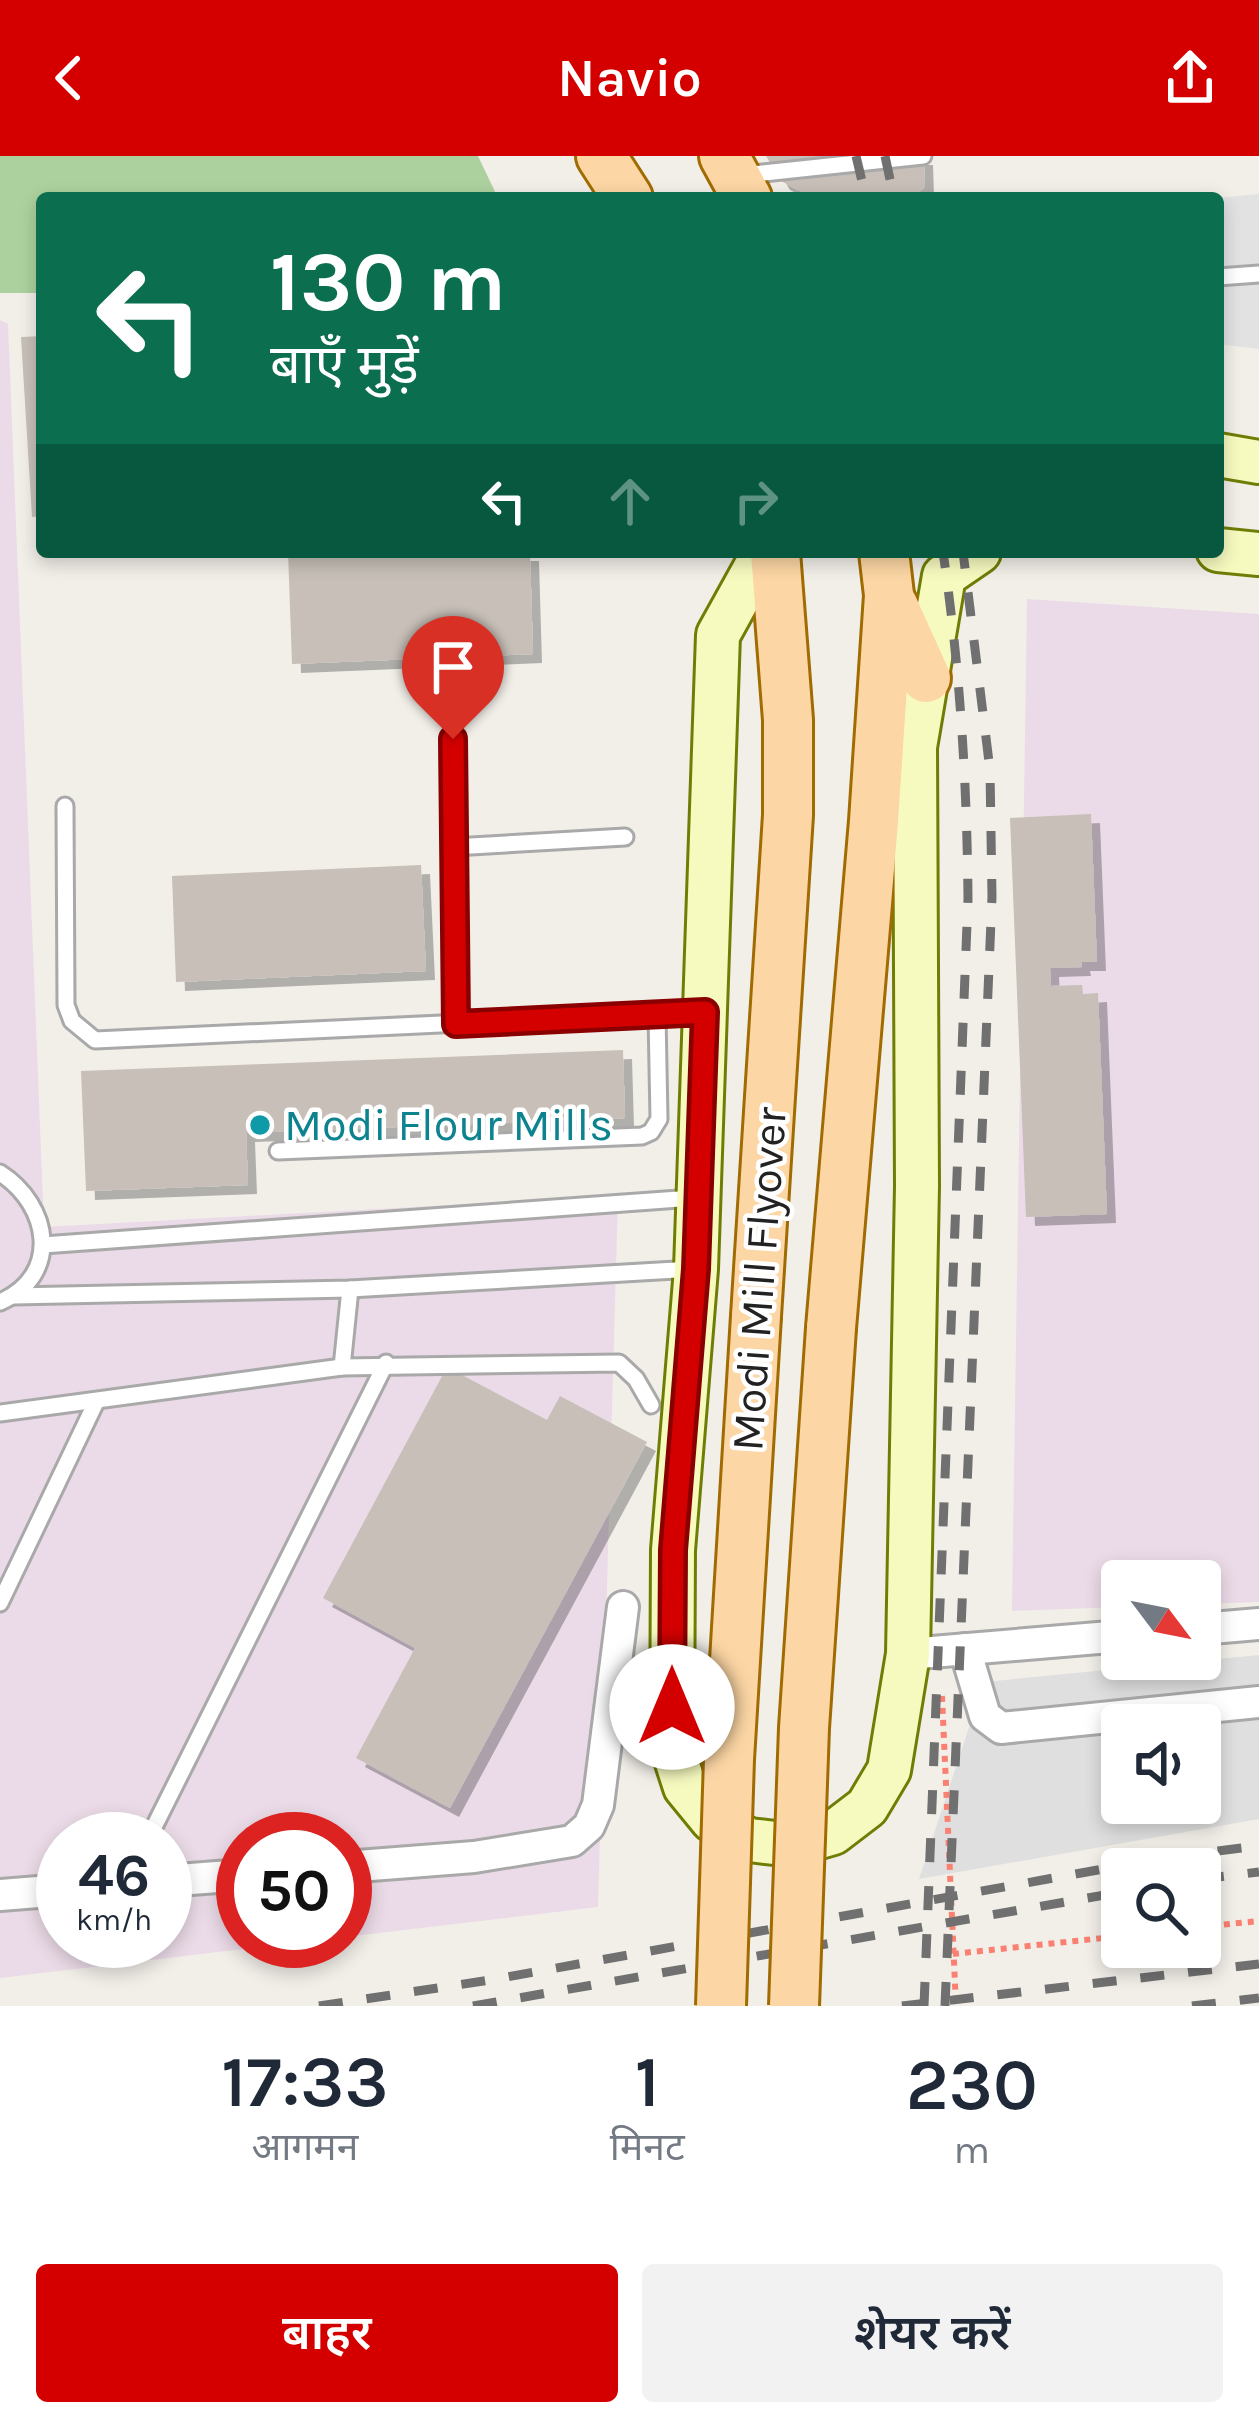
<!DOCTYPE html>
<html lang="hi">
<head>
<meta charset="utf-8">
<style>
	body { margin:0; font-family:Karla,"Noto Sans Devanagari",sans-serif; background:#f2f2f3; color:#1f2937; height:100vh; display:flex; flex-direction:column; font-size:45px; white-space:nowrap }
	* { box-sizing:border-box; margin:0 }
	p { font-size:39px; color:#747a83 }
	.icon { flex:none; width:66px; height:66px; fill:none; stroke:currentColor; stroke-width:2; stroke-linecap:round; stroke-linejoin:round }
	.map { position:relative; height:1850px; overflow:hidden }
	.drawer { display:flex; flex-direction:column; background:#fff; flex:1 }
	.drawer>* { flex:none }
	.hud { position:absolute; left:36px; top:36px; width:1188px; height:366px; border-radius:12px; box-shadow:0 6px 18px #0003; background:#0b6e4f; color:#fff; overflow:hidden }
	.needle { width:78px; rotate:122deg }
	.buttons { position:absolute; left:1101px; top:1404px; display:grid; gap:24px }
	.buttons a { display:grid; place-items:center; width:120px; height:120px; border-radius:12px; background:#fff; box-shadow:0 6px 18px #0003; font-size:60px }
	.speed { position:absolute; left:36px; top:1656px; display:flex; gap:24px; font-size:60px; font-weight:700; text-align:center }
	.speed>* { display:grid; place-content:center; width:156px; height:156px; border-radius:50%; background:#fff; box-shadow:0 6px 18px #0003; line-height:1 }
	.speed small { font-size:30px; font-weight:400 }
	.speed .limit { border:18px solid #d22; background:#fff; color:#111 }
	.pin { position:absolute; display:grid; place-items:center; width:102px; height:102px; color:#fff; margin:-123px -51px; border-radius:50% 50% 50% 0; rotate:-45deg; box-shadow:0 0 12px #0007 }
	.pin .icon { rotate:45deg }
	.me { position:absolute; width:132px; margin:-66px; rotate:0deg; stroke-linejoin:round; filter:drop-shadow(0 0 9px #0008) }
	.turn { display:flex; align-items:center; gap:42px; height:252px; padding:0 36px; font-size:54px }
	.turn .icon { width:156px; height:156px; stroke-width:2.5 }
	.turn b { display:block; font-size:84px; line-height:102px }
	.lanes { display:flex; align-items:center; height:114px; padding:0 36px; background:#0003; justify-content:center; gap:60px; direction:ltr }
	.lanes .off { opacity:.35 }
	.eta { display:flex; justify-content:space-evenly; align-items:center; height:204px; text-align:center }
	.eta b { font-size:72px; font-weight:600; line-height:84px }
	.button { display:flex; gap:24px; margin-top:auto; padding:24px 36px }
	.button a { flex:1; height:138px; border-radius:12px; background:#d40000; color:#fff; font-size:48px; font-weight:600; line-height:138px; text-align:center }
	.button a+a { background:#f2f2f3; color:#1f2937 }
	header { display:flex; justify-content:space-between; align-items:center; height:156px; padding:0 36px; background:#d40000; color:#fff; font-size:54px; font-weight:600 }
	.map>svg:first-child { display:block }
	.residential { fill:#e0dfdf; fill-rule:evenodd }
	.industrial { fill:#ebdbe8; fill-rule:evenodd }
	.forest { fill:#add19e }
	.parking { fill:#e2e2e2 }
	.building { fill:#c7bfb8; filter:url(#shadow) }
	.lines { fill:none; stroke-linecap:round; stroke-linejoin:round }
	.service-casing { stroke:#a9a9a9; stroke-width:21 }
	.minor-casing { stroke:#a9a9a9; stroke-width:36 }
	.secondary-casing { stroke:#707d05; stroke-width:48 }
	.primary-casing { stroke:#a06b00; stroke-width:54 }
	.path { stroke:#fa8072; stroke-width:6; stroke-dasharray:6 6; stroke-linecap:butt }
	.service { stroke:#fff; stroke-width:15 }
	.minor { stroke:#fff; stroke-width:30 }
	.secondary { stroke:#f7fabf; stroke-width:42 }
	.primary { stroke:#fcd6a4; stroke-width:48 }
	.rail { stroke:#707070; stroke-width:9; stroke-dasharray:24 24; stroke-linecap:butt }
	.primary-bridge-casing { stroke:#a06b00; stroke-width:54; stroke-linecap:butt }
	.primary-bridge { stroke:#fcd6a4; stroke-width:48 }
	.route-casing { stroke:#8a0000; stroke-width:30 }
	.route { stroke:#d40000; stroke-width:21 }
	.culture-dot { fill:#0f9aa8; stroke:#fff; stroke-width:4.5 }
	.labels { text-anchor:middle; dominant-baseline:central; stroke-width:9; stroke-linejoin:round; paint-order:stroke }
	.culture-label { font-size:45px; fill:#0d838f; stroke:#fff; text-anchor:start }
	.street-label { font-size:45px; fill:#222; stroke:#fff }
</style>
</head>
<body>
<header><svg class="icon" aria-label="back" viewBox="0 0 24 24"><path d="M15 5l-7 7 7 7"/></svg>Navio<svg class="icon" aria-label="share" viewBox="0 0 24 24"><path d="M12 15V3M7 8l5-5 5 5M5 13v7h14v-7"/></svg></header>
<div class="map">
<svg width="1259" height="1850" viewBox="0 0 1259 1850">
	<defs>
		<filter id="shadow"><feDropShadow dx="9" dy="9" stdDeviation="0" flood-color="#0004"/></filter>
	</defs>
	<rect width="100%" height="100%" fill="#f2efe9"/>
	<!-- residential -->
	<path class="residential" d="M1259 1499V1663L919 1723 984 1526ZM1122 1569H1200V1647H1122Z"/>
	<!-- industrial -->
	<g class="industrial">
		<path d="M0 164 8 168 44 1071 618 1040 598 1751 345 1781V1683H243V1785H311L0 1822ZM63 1683H165V1785H63Z"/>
		<path d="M1027 443 1259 458V1446L1200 1448V1425H1122V1451L1012 1455Z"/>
	</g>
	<!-- forest -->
	<path class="forest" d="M0 0H478L498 42H42V137H0Z"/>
	<!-- parking -->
	<path class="parking" d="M1259 38V193L1218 188V42Z"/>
	<!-- building -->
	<g class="building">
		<path d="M766 0H924L925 31 911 42H814L781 25Z"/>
		<path d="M42 180V360L32 361 21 181Z"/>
		<path d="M288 396H530L533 498 292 508Z"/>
		<path d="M1091 658 1097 806H1081L1082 811 1050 812 1051 830 1082 829 1083 838 1098 837 1107 1058 1026 1061 1010 662Z"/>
		<path d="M421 709 426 815 176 826 172 720Z"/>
		<path d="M623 894 625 962 246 977 248 1029 86 1035 81 915Z"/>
		<path d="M447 1211 547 1264 560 1240 647 1286 450 1652 356 1602 415 1492 323 1442Z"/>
	</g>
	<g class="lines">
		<defs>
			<g id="service">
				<path d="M744 19 923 0"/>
				<path d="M1218 121 1259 118"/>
				<path d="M453 583 456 868"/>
				<path d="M65 650 66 849 72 865 95 884 702 856"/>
				<path d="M454 691 625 681"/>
				<path d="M278 995 642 980 651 976 659 963 657 859"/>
				<path d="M0 1017C50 1049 62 1119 0 1146"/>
				<path d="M43 1089 693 1042"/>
				<path d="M14 1140 350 1133 693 1113"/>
				<path d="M342 1211 350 1133"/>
				<path d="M0 1257 342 1211 619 1207 636 1223 651 1249"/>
				<path d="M0 1447 96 1246"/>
				<path d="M148 1683 386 1207"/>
			</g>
			<g id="minor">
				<path d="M1200 1473 1259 1468"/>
				<path d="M965 1493 985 1560 1001 1572 1259 1546"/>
				<path d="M908 1498 1122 1480"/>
				<path d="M345 1711 474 1701 572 1685 589 1670 598 1649 623 1451"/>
				<path d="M165 1725 243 1719"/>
				<path d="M0 1739 63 1734"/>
			</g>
			<g id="secondary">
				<path d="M1218 299 1259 306"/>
				<path d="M1218 394 1259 398"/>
				<path d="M764 396 718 479 696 1113 673 1394 672 1591 685 1631 712 1664 749 1684 792 1689 833 1677 867 1651 889 1614 908 1498 917 1030 915 591 944 420 979 396"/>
			</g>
			<g id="primary">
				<path d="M601 0 628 42"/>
				<path d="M724 0 747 42"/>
				<path d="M893 449 926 522"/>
				<path d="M756 1160 788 659V564L775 396"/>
				<path d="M831 1172 874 665 889 439 884 396"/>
			</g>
		</defs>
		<!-- service casing -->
		<use href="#service" class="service-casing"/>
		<!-- minor casing -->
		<use href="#minor" class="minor-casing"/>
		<!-- secondary casing -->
		<use href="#secondary" class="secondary-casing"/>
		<!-- primary casing -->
		<use href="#primary" class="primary-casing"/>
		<!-- path -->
		<g class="path">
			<path d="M942 1540 956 1850"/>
			<path d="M1200 1771 1259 1765"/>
			<path d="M953 1798 1122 1780"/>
		</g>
		<!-- service -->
		<use href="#service" class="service"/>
		<!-- minor -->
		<use href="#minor" class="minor"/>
		<!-- secondary -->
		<use href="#secondary" class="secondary"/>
		<!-- primary -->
		<use href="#primary" class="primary"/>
		<!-- rail -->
		<g class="rail">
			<path d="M856 0 866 42"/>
			<path d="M885 0 894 42"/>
			<path d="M1200 1723 1259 1716"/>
			<path d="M319 1850 490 1824 1175 1700 1259 1690"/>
			<path d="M473 1850 1122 1736"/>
			<path d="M902 1850 1259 1808"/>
			<path d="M924 1850 968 743C967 626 960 512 943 396"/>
			<path d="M945 1850 992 741 990 614 963 396"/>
			<path d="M1192 1850 1259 1842"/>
		</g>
		<defs>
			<g id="primary-bridge">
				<path d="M721 1850 729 1603 756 1160"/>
				<path d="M794 1850 804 1572 831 1172"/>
			</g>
		</defs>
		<!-- primary-bridge casing -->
		<use href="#primary-bridge" class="primary-bridge-casing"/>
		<!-- primary-bridge -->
		<use href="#primary-bridge" class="primary-bridge"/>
	</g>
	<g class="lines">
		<defs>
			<path id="route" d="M453 583 456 868 705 856 696 1113 673 1394 672 1551"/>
		</defs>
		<!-- route casing -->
		<use href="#route" class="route-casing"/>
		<!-- route -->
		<use href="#route" class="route"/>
	</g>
	<!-- markers -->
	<circle class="culture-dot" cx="260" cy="969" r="12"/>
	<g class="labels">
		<!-- culture labels -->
		<g class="culture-label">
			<text x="284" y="969">Modi Flour Mills</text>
		</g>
		<!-- street labels -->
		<g class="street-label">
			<text transform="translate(759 1123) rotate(-86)">Modi Mill Flyover</text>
		</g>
	</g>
</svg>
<div class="buttons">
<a><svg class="needle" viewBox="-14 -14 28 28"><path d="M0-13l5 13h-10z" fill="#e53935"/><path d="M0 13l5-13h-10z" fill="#747a83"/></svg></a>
<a><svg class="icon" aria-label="sound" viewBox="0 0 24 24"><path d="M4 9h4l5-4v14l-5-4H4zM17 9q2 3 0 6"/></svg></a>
<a><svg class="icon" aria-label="search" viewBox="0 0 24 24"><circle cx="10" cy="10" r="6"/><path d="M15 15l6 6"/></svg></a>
</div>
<div class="speed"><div>46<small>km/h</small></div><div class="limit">50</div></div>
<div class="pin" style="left:453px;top:583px;background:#d93025"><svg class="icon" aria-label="arrive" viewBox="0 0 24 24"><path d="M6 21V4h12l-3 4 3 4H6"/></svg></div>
<svg class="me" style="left:672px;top:1551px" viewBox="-20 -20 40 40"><circle r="19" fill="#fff"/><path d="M0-13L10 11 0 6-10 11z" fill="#d40000"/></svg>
<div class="hud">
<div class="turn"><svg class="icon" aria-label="left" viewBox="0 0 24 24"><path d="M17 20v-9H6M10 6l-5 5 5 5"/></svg><div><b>130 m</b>बाएँ मुड़ें</div></div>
<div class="lanes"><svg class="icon" aria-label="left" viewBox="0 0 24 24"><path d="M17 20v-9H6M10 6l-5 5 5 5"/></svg><svg class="icon off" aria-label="ahead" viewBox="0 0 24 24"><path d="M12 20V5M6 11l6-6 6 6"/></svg><svg class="icon off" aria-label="right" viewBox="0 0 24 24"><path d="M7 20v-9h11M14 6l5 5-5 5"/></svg></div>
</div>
</div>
<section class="drawer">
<div class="eta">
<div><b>17:33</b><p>आगमन</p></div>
<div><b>1</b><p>मिनट</p></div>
<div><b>230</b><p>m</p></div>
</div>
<div class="button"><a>बाहर</a><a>शेयर करें</a></div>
</section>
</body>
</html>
